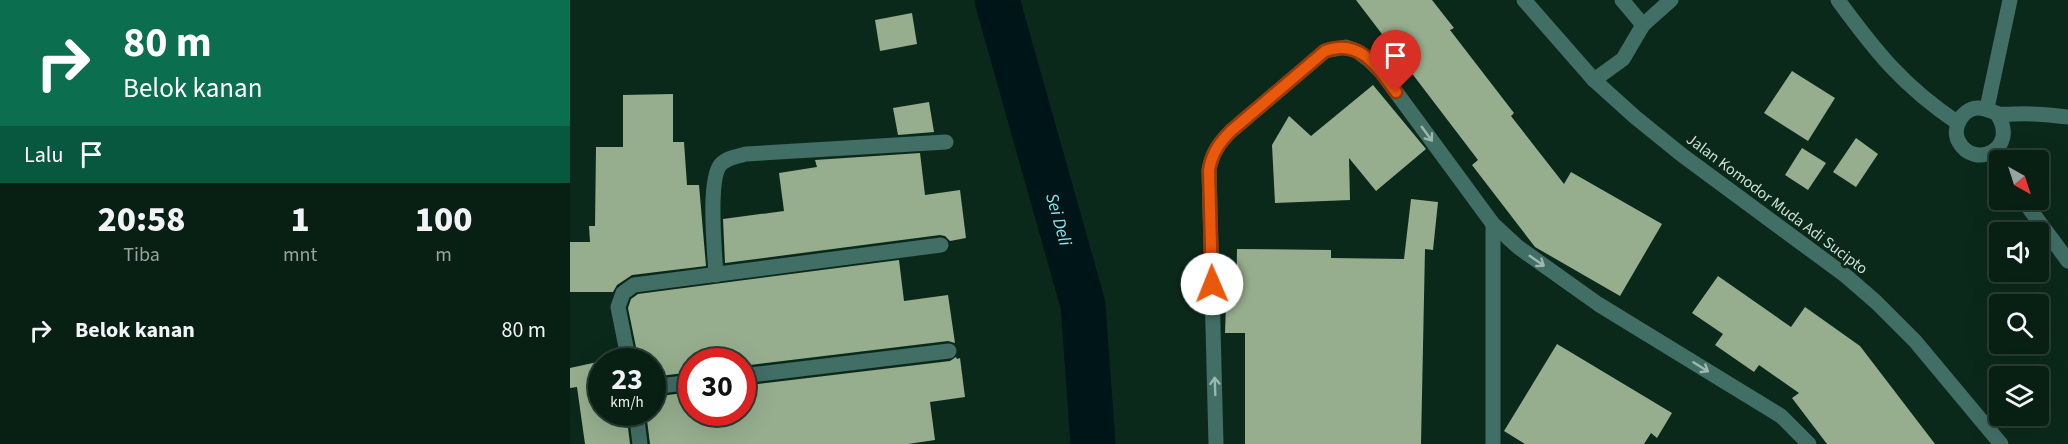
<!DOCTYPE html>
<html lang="id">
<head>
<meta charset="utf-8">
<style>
	body { margin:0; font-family:"Source Sans 3",sans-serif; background:#162c22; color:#f1f3f6; height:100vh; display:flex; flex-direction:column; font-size:22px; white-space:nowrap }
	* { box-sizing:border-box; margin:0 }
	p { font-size:20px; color:#98a2a0 }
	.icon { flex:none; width:33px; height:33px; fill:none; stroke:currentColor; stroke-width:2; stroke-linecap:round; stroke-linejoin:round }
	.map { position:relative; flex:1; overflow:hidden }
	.details { display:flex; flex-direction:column; background:#081f14; width:570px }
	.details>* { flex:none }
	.guide { background:#0b6e4f; color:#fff; overflow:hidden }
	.needle { width:39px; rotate:141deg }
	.fabs { position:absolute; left:1419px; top:150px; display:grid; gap:12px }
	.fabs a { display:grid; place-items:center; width:60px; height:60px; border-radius:6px; background:#081f14; box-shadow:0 6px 24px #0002,0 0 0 2px #293d34; font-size:30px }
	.speed { position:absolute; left:18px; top:348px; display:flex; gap:12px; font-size:30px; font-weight:700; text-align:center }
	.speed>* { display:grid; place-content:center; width:78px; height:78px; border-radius:50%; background:#081f14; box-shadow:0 6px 24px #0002,0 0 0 2px #293d34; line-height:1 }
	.speed small { font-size:15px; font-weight:400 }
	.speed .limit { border:9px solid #d22; background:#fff; color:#111 }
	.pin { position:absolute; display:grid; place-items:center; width:51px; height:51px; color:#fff; margin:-62px -26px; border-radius:50% 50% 50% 0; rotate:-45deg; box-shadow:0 0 6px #0007 }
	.pin .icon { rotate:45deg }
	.me { position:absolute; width:66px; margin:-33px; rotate:359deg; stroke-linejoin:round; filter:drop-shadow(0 0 4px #0008) }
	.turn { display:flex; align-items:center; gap:21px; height:126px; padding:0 24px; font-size:27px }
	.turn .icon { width:78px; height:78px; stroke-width:2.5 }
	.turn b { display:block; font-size:42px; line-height:51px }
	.then { display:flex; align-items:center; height:57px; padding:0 24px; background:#0003; gap:12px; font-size:22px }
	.eta { display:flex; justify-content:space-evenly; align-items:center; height:102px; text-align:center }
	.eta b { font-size:36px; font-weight:800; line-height:42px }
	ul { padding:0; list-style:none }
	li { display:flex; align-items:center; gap:18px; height:90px; padding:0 24px }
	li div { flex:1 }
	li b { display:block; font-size:22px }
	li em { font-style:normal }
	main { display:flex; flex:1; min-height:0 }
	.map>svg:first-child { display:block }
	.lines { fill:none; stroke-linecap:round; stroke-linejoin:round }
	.river { stroke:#001517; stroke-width:45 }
	.building { fill:#96ae8e }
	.minor { stroke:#416e65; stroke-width:15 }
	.oneway { stroke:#9db7ae }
	.route-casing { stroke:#983908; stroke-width:15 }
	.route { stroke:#ea580c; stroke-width:10 }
	.labels { text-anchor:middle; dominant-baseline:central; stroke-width:6; stroke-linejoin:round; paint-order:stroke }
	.street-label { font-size:16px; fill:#cedfd5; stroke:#0b291b }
	.water-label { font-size:18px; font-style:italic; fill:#8ee3eb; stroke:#0b291b }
</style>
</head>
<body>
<main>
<section class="details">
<div class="guide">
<div class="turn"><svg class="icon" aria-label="right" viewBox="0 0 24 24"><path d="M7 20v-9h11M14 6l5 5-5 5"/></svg><div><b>80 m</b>Belok kanan</div></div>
<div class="then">Lalu<svg class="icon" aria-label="arrive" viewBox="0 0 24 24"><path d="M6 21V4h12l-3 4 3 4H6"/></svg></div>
</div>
<div class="eta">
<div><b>20:58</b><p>Tiba</p></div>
<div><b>1</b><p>mnt</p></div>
<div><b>100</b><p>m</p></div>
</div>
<ul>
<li><svg class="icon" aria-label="right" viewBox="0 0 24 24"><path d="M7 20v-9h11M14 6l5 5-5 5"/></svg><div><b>Belok kanan</b></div><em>80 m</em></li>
</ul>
</section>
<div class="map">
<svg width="1498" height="444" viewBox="0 0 1498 444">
	<rect width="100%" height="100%" fill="#0b291b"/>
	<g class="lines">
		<!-- river -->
		<path class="river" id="s1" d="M427 0 513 305 523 444"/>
	</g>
	<!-- building -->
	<g class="building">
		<path d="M786 0H862L884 28 880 30 944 113 941 116 994 184 1001 172 1092 224 1050 296 965 247 902 165 908 160Z"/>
		<path d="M342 13 347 44 310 51 305 20Z"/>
		<path d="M1222 71 1265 98 1238 141 1194 113Z"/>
		<path d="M803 85 856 149 806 191 779 158 780 200 705 203 702 145 719 116 741 136Z"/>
		<path d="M103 94V142H114L117 185H129L136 266 62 275 47 285 43 292H0V242H20L19 226H25L26 147H53V95Z"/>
		<path d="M359 102 364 132 328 135 323 108Z"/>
		<path d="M1286 138 1308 154 1286 187 1263 172Z"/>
		<path d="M1232 148 1256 163 1238 190 1215 175Z"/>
		<path d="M350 153 355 195 390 190 396 238 380 241 375 236 370 235 155 263 153 219 214 211 209 173 247 167 245 160Z"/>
		<path d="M841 199 868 202 863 250 855 249 851 444H675V333H655L656 304H666L667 249 761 250V258L834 259Z"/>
		<path d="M329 260 334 301 378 295 385 343 378 341 172 366V362H122V372L82 377V362H69L58 308 61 299 68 294Z"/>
		<path d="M1148 276 1221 327 1235 307 1290 346 1365 444H1257L1222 398 1229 393 1189 365 1184 372 1145 345 1153 334 1122 313Z"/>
		<path d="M987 344 1102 413 1087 438 1081 433 1074 444H955L934 431Z"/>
		<path d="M386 357 387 359 390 358 395 397 360 402 365 440 338 444H80L76 412H82V397L122 392V412H175L172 386 380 361Z"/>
		<path d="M32 361V415L56 412 60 444H15L7 387 0 388V368Z"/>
	</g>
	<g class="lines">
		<!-- minor -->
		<g class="minor">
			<path d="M954 0 1024 80 1065 117 1112 155 1276 276 1306 302 1345 341 1431 444"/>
			<path d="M1052 0 1073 25"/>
			<path d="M1268 0C1306 52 1333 86 1388 123"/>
			<path d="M1024 80 1053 59 1073 25 1101 0"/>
			<path d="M1417 108 1440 0"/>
			<path d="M1427 114C1450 149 1404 170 1389 142 1381 129 1392 109 1407 108 1416 107 1421 112 1429 114 1439 115 1451 113 1461 114 1473 114 1486 116 1498 117"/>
			<path d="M1453 200 1498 261"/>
			<path d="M923 224V444"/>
			<path d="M146 275C145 254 137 179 151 164 157 158 168 156 176 154L376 142"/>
			<path d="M59 362 48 307 53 293 64 285 371 245"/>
			<path d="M172 376 379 351"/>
			<path d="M82 387 122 382"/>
			<path d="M66 412 70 444"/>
			<path d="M646 444 639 170C642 153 649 143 661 131L755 51 776 47 787 51 799 60 812 73 923 224 948 247 1028 304 1211 416 1239 444"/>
		</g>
	</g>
	<!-- one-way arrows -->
	<defs><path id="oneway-shaft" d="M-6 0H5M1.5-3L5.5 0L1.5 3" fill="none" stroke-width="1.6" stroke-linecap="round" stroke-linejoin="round" transform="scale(1.5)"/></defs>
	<g class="oneway">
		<use href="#oneway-shaft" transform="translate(857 134) rotate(54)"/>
		<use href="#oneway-shaft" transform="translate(967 261) rotate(35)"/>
		<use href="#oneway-shaft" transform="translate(1131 367) rotate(32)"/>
		<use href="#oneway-shaft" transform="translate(645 386) rotate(-92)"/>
	</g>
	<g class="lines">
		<defs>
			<path id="route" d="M642 284 639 170C642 153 649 143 661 131L755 51C790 38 808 67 826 92"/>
		</defs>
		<!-- route casing -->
		<use href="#route" class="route-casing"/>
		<!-- route -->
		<use href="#route" class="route"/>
	</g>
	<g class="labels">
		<!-- street labels -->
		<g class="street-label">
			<text transform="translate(1207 204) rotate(37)">Jalan Komodor Muda Adi Sucipto</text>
		</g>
		<!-- water labels -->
		<g class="water-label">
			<text stroke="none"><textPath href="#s1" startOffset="228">Sei Deli</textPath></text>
		</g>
	</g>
</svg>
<div class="fabs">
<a><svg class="needle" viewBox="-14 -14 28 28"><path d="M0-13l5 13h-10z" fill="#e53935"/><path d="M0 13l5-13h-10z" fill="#98a2a0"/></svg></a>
<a><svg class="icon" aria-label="sound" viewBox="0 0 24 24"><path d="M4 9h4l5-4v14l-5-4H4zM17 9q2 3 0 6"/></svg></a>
<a><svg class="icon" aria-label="search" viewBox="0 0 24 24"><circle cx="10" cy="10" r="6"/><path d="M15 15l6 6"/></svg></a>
<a><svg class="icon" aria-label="layers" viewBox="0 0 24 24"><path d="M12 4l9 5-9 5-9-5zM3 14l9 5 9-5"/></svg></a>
</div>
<div class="speed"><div>23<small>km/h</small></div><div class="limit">30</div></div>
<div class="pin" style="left:826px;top:92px;background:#d93025"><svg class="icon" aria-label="arrive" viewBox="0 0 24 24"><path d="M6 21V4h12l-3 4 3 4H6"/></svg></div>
<svg class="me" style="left:642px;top:284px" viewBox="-20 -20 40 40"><circle r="19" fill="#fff"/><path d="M0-13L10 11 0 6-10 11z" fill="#ea580c"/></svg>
</div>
</main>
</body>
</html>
